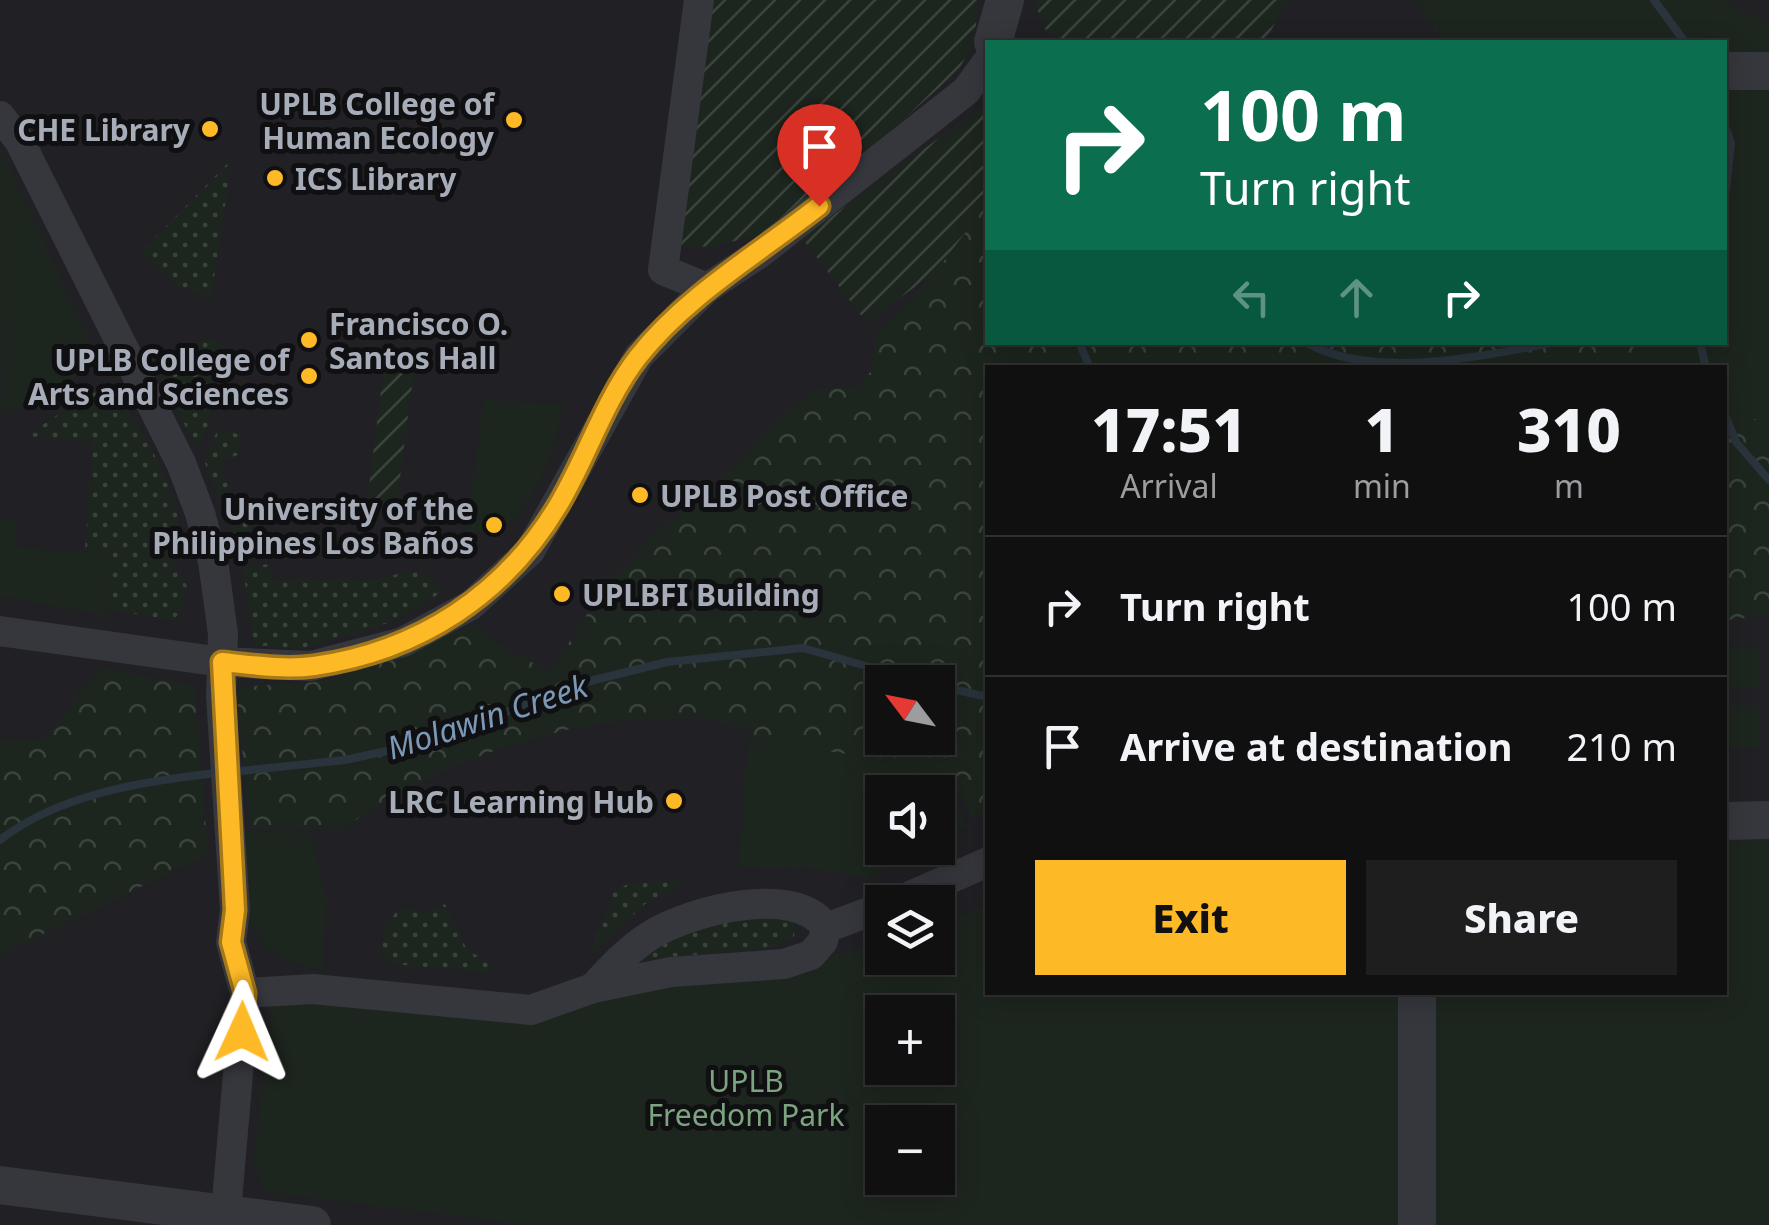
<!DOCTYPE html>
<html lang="en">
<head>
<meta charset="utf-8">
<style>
	body { margin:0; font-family:"Noto Sans",sans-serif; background:#1e1e1f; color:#f1f3f6; height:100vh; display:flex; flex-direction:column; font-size:38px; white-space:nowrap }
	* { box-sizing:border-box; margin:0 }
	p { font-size:32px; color:#9c9d9f }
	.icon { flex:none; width:55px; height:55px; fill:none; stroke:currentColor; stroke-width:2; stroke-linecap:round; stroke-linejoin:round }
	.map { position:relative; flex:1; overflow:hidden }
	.sheet { position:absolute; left:985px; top:365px; width:742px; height:630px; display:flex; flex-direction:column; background:#101011; border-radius:0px; box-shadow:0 5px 25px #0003,0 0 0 2px #303031 }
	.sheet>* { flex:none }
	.guide { position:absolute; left:985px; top:40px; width:742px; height:305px; border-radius:0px; box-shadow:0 5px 25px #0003,0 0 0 2px #303031; background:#0b6e4f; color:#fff; overflow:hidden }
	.needle { width:65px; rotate:302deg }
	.controls { position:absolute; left:865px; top:665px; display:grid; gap:20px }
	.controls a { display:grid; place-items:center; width:90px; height:90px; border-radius:0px; background:#101011; box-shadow:0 5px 25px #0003,0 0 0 2px #303031; font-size:50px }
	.pin { position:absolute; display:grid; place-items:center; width:85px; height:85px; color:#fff; margin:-102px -42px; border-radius:50% 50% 50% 0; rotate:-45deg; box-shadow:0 0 10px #0007 }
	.pin .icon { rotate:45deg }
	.me { position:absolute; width:110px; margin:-55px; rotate:1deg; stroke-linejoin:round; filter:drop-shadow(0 0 8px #0008) }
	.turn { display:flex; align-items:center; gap:35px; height:210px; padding:0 50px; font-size:45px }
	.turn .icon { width:130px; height:130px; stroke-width:2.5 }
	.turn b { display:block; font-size:70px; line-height:85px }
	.lanes { display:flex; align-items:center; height:95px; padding:0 50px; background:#0003; justify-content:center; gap:50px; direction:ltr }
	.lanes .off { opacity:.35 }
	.eta { display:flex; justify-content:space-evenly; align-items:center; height:170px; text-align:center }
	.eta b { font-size:60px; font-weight:800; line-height:70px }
	.primary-button { display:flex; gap:20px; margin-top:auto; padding:20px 50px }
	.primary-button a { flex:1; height:115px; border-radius:0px; background:#feba26; color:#111; font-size:40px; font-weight:800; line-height:115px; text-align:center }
	.primary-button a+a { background:#1e1e1f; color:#f1f3f6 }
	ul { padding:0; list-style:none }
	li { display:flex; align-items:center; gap:30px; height:140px; padding:0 50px; border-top:2px solid #303031 }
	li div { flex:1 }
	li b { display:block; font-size:38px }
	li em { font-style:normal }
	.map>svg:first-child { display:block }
	.built { fill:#212125; fill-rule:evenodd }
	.grass { fill:url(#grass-dots) }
	.forest { fill:url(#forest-crowns); fill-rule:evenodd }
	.park { fill:#1d261e; fill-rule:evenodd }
	.garden { fill:url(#garden-furrows) }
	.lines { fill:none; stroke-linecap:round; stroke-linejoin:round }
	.stream { stroke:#2a343c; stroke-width:8 }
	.minor { stroke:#36373d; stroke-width:30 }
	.tertiary { stroke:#36373d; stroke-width:38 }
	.route-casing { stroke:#a57919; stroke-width:25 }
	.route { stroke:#feba26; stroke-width:18 }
	.poi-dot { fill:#feba26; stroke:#101012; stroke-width:4 }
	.labels { text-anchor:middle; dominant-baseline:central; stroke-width:10; stroke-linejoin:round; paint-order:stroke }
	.poi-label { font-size:30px; font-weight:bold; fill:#a6acb8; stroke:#101012; text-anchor:end }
	.park-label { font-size:30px; fill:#7ca57f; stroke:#101012 }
	.water-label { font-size:32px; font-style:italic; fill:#7b99b6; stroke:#101012 }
</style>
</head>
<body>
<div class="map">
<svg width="1769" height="1225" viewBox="0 0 1769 1225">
	<defs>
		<pattern id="grass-dots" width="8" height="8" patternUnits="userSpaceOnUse" patternTransform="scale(2.5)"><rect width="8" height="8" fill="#1d261e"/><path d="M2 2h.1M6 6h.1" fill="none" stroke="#3b433d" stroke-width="1.8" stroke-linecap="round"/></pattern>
		<pattern id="forest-crowns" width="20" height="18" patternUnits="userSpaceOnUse" patternTransform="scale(2.5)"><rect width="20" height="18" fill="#1d261e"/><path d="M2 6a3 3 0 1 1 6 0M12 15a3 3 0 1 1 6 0" fill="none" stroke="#3b433d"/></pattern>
		<pattern id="garden-furrows" width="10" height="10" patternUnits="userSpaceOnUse" patternTransform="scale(2.5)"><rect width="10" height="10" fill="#1d261e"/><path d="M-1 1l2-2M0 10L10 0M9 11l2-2" fill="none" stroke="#3b433d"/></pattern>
	</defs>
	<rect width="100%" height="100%" fill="#151517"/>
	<!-- built -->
	<path class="built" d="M0 0H1769V1225H0ZM988 42H1725V342H988ZM988 368H1725V992H988ZM882 682H938V738H882ZM882 792H938V848H882ZM882 902H938V958H882ZM882 1012H938V1068H882ZM882 1122H938V1178H882Z"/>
	<!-- grass -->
	<g class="grass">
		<path d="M232 159 211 297 178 286 141 252Z"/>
		<path d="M205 339 222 341 210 419 198 450 160 378 181 351Z"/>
		<path d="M105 383 114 387C140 430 172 475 179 526L165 527 168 557 187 586 178 615 171 620 108 609 113 554 85 549 93 441 26 436Z"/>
		<path d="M218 429 241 435 238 455 221 461 233 504 254 517 249 540 238 543 204 461Z"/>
		<path d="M269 564 273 581 382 580 409 569 428 576 444 591 391 622 301 649 254 645 243 568Z"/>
		<path d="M680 880 681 888 645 904 590 954 614 891 626 885Z"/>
		<path d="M445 904 467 950 494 965 493 973 393 964 381 956 384 932 398 908 427 912Z"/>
		<path d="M753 916 795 921 794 938 771 948 636 960 668 935Z"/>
	</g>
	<!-- forest -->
	<g class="forest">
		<path d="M1417 0H1722L1769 24V616L1725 620V368H988L987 815 972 817 961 796 937 784 898 783 871 754 822 777 780 764 748 730 703 718 632 719 573 728 504 747 440 772 368 811 342 830H250L237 698 240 687 315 682 366 669 473 625 500 645 550 672 602 591 659 531 738 464 777 420 816 390 854 387 873 370 875 336 937 270 987 204 988 342H1725V42H1443ZM882 682H938V738H882Z"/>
		<path d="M101 667 194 687 208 854 0 955V741L44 740Z"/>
	</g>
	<!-- park -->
	<g class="park">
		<path d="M1417 0H1722L1769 24V424L1725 409V368L1656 367 1635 343 1725 342V42H1443Z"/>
		<path d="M0 148 95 353C78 388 35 402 1 415Z"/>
		<path d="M484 400 564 405C555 441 537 514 497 529 488 532 475 531 465 533Z"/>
		<path d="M0 519 17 520 15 547 113 554 106 616 0 596Z"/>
		<rect x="1725" y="646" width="35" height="41"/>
		<path d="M1760 705V747L1725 748V706Z"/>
		<path d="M748 741 862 756 950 779 966 826 938 841V792H882V848H926L866 879 822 869 738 868Z"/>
		<path d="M243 832 310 833 326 895 323 969C233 956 249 907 243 832Z"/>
		<path d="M1725 842H1769V1225H528L266 1192 253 1163 273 999 537 1014 615 983 794 965 882 943V958H938V924L987 905 988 992H1725ZM882 1012H938V1068H882ZM882 1122H938V1178H882Z"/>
	</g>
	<!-- garden -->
	<g class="garden">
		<path d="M704 0H978L975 37 959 70 843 173 764 234 709 247 672 244Z"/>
		<path d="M1034 0H1287L1265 42 1066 41 1045 29Z"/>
		<path d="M987 103V204L937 270 867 323 802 238Z"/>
		<path d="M385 358 415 362 396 508 367 503Z"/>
	</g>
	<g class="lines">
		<!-- stream -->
		<g class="stream">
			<path d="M1654 0 1685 42"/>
			<path d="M1725 126 1731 143 1725 197"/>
			<path d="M1079 342 1090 368"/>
			<path d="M1305 342C1373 381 1482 356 1556 342"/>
			<path d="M1700 342 1706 368"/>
			<path d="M1725 415 1736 442 1769 480"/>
			<path d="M938 686 988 697"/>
			<path d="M231 772 345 760 437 740 570 686 667 662 803 648 922 682"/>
			<path d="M0 840C59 794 144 781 217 773"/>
		</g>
		<!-- minor -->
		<g class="minor">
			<path d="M699 0 663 270 707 288"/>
			<path d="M0 116 19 140 181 463 200 513 213 561 223 634 221 696 235 910 231 942 245 993 226 1212"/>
			<path d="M0 631 222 662 311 666 403 642 471 605 530 551 639 356 707 288 760 253 966 91 988 61"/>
			<path d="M896 902 988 862"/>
			<path d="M826 928 882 907"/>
			<path d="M245 993 313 989 531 1010 593 988 671 972 784 964 811 955 823 941 826 928C797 882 690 911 651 935 629 949 611 968 593 988"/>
		</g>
		<!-- tertiary -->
		<g class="tertiary">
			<path d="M993 42 1005 0"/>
			<path d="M1725 71H1769"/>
			<path d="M1725 821 1769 820"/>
			<path d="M0 1185 312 1225"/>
			<path d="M1417 1225V992"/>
		</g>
	</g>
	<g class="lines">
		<defs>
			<path id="route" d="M242 1032 245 993 231 942 235 910 222 662C251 665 285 670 314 666 419 651 505 595 559 504 587 457 604 401 638 357 687 295 758 254 819 206"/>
		</defs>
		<!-- route casing -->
		<use href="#route" class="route-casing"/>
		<!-- route -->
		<use href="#route" class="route"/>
	</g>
	<!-- markers -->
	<g class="poi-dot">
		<circle cx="514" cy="120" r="10"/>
		<circle cx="210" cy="129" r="10"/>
		<circle cx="275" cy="178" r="10"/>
		<circle cx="309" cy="340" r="10"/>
		<circle cx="309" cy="376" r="10"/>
		<circle cx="640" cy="495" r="10"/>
		<circle cx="494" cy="525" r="10"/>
		<circle cx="562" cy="594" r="10"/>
		<circle cx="674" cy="801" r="10"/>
	</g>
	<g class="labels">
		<!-- poi labels -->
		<g class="poi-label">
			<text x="494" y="103">UPLB College of<tspan x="494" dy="34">Human Ecology</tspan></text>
			<text x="190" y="129">CHE Library</text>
			<text x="295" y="178" text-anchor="start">ICS Library</text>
			<text x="329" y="323" text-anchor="start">Francisco O.<tspan x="329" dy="34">Santos Hall</tspan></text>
			<text x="289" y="359">UPLB College of<tspan x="289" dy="34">Arts and Sciences</tspan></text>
			<text x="660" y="495" text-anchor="start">UPLB Post Office</text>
			<text x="474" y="508">University of the<tspan x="474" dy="34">Philippines Los Baños</tspan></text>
			<text x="582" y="594" text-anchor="start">UPLBFI Building</text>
			<text x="654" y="801">LRC Learning Hub</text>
		</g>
		<!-- park labels -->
		<g class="park-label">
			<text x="746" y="1080">UPLB<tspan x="746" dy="34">Freedom Park</tspan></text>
		</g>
		<!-- water labels -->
		<g class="water-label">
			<text transform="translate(487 716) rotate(-18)">Molawin Creek</text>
		</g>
	</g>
</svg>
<div class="controls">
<a><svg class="needle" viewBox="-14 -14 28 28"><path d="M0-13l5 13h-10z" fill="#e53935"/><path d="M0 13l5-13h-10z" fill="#9c9d9f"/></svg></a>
<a><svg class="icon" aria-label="sound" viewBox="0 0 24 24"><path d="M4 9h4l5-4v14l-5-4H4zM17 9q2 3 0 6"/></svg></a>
<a><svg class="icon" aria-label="layers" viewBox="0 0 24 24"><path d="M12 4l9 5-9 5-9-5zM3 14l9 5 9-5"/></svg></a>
<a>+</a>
<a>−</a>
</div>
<div class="pin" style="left:819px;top:206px;background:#d93025"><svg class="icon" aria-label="arrive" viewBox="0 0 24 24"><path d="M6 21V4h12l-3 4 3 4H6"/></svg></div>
<svg class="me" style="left:242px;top:1032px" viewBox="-20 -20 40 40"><path d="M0-17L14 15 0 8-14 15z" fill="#feba26" stroke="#fff" stroke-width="4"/></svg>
<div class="guide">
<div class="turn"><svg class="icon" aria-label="right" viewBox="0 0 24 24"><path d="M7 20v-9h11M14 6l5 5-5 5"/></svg><div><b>100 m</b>Turn right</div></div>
<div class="lanes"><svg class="icon off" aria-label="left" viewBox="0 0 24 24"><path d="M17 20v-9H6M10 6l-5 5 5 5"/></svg><svg class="icon off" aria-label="ahead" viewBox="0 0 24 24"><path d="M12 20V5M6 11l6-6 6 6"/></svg><svg class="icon" aria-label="right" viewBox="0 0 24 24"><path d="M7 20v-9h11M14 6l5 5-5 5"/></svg></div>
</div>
<section class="sheet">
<div class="eta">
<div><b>17:51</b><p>Arrival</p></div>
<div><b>1</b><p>min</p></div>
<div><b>310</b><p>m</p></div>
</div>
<ul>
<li><svg class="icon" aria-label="right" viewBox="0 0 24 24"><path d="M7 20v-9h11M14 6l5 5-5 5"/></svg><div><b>Turn right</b></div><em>100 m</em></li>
<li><svg class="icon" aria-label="arrive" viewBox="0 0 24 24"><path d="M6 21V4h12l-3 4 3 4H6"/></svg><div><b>Arrive at destination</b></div><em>210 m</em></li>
</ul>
<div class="primary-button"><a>Exit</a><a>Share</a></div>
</section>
</div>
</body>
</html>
